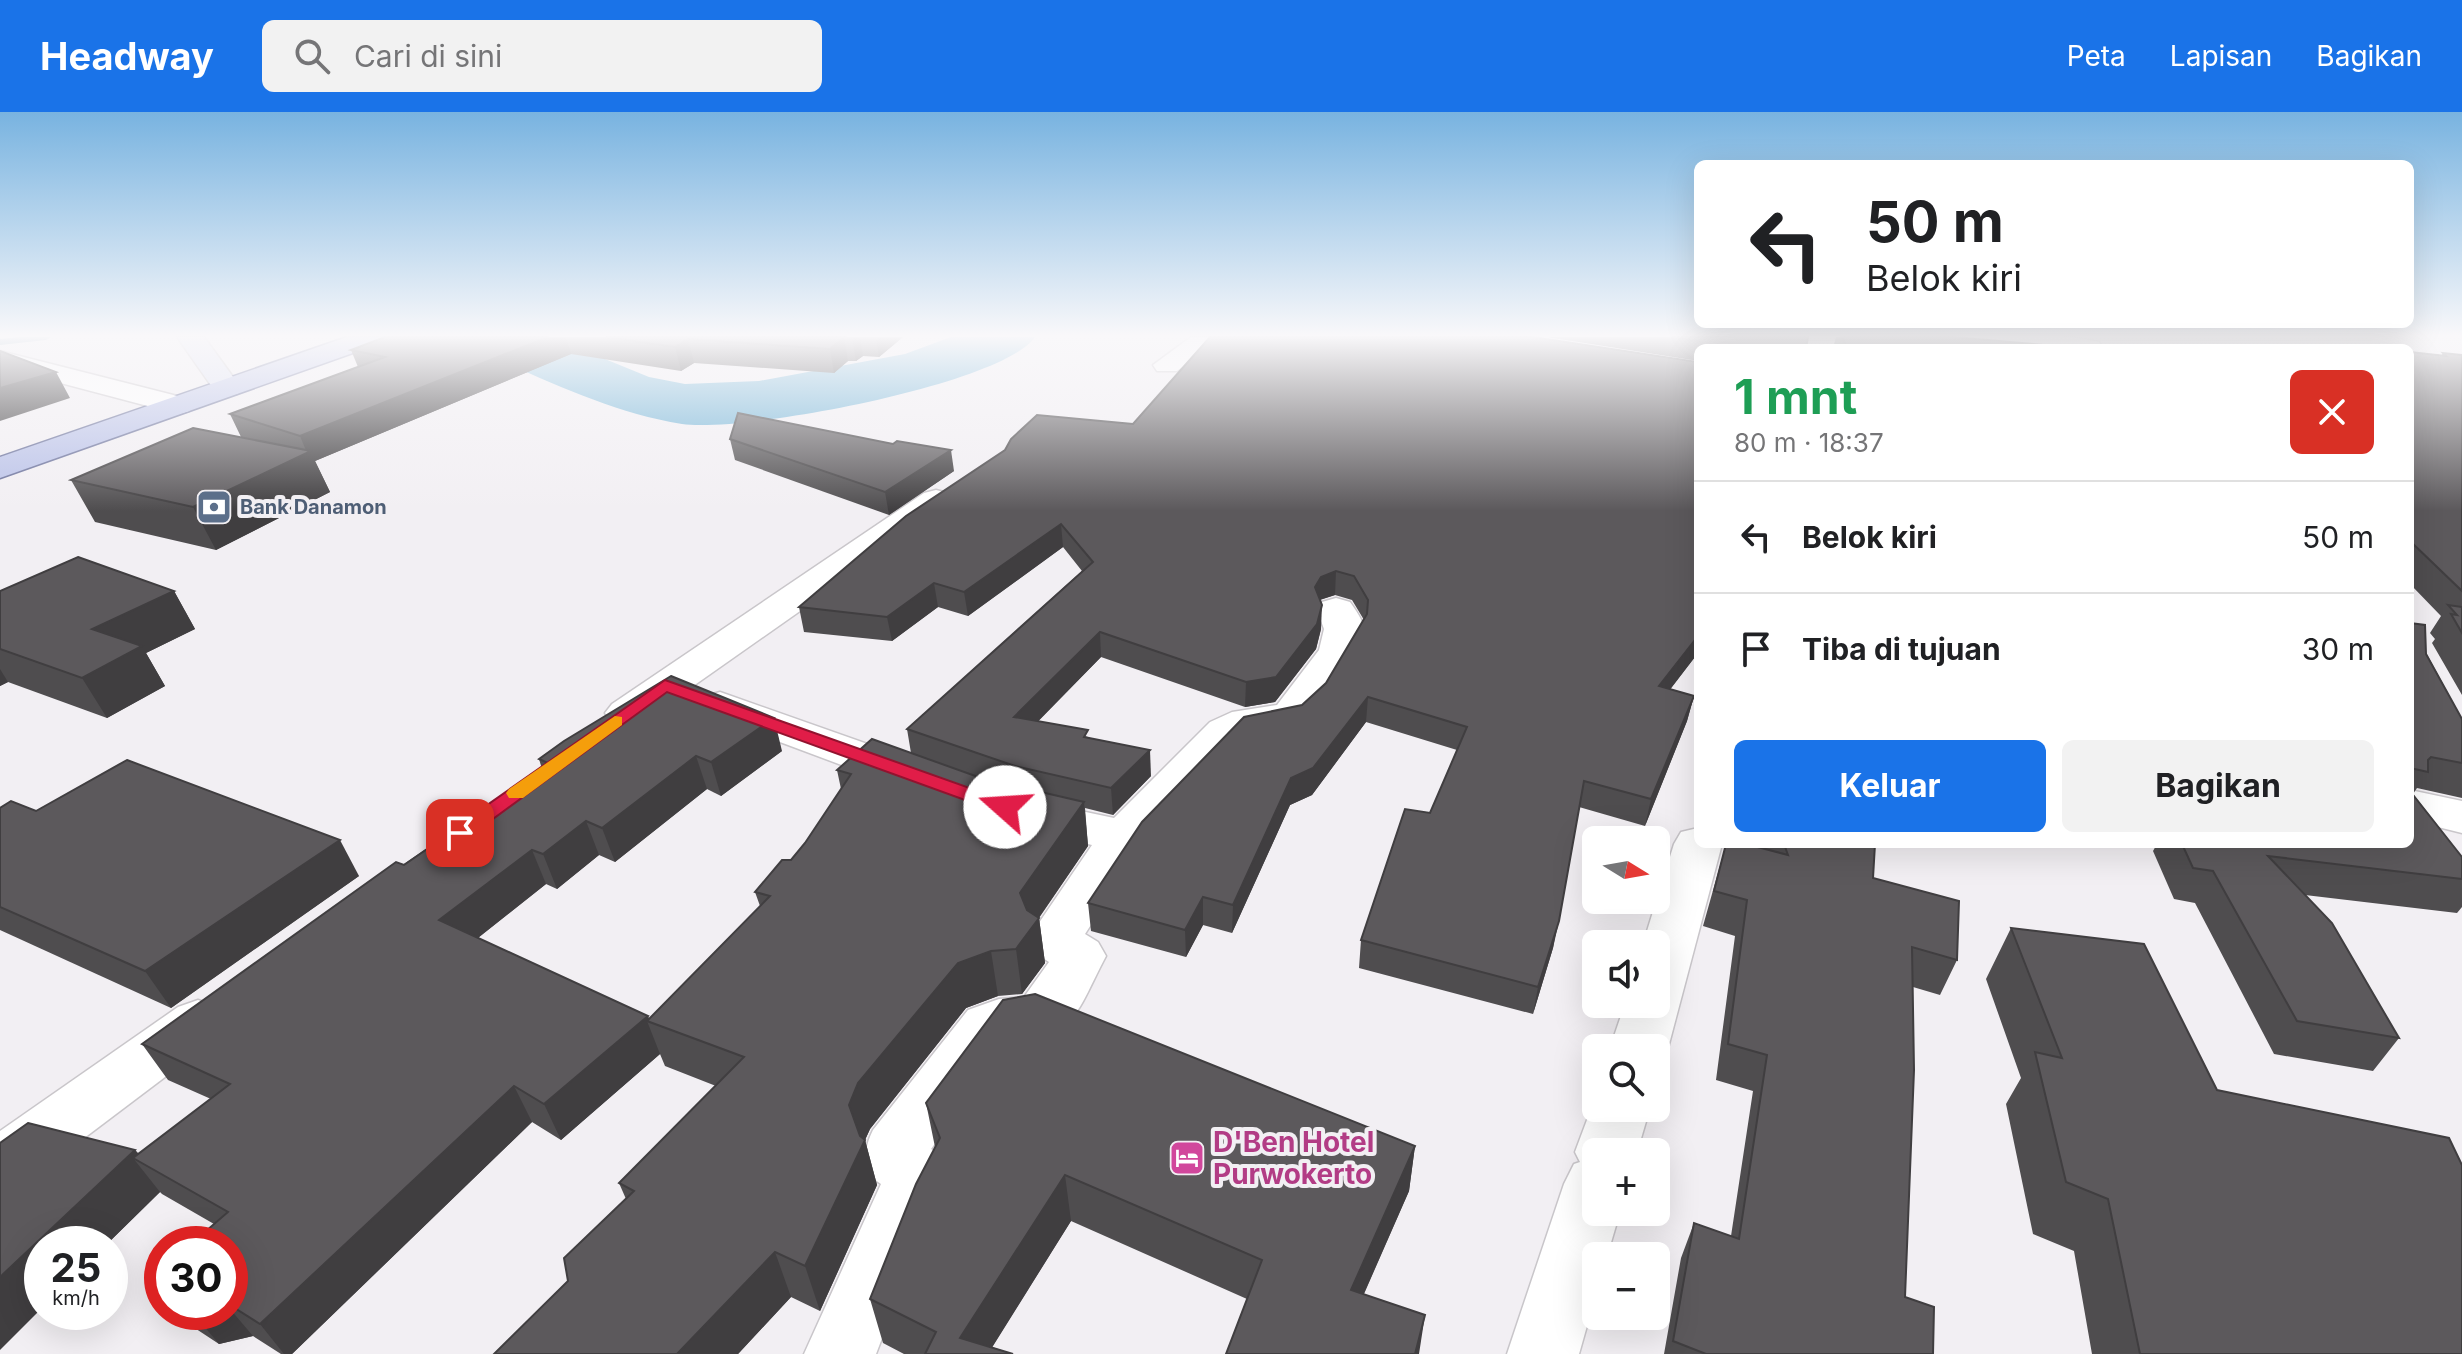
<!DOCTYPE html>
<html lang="id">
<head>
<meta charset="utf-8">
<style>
	body { margin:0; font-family:Inter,sans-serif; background:#f2f2f2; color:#202124; height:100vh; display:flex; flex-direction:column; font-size:30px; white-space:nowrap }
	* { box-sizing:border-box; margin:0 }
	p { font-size:26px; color:#757577 }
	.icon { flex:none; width:44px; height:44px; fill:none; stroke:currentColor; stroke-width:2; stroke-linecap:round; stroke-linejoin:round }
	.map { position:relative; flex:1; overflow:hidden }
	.side { position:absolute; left:1694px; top:232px; width:720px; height:504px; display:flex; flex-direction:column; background:#fff; border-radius:12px; box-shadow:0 8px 32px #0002 }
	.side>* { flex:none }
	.banner { position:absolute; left:1694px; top:48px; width:720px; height:168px; border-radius:12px; box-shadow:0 8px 32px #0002; background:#fff; color:#202124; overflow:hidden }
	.needle { width:52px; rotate:101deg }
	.fabs { position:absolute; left:1582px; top:714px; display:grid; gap:16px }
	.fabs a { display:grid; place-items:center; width:88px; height:88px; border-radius:12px; background:#fff; box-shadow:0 8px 32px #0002; font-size:40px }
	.speed { position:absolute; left:24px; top:1114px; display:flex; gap:16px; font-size:40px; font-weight:700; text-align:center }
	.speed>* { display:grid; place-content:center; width:104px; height:104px; border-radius:50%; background:#fff; box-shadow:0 8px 32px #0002; line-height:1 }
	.speed small { font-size:20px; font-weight:400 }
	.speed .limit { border:12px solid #d22; background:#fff; color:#111 }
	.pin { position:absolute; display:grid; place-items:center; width:68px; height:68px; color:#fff; margin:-34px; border-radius:16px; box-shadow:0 4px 12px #0006 }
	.me { position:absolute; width:88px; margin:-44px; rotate:289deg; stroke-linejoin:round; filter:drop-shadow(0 0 6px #0008) }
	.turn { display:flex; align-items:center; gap:28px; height:168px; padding:0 40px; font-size:36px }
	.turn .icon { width:104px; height:104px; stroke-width:2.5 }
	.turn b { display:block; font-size:56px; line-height:68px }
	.round { display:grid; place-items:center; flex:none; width:84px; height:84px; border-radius:12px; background:#f2f2f2 }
	.overview { display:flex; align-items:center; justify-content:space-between; height:136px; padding:0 40px }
	h1 { font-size:48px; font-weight:700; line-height:60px; color:#1e9e55 }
	.primary-button { display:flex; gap:16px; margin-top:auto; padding:16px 40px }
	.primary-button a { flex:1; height:92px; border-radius:12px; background:#1a73e8; color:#fff; font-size:32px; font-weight:700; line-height:92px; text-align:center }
	.primary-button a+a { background:#f2f2f2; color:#202124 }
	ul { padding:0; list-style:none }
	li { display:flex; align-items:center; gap:24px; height:112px; padding:0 40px; border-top:2px solid #e0e0e0 }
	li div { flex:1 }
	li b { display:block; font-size:30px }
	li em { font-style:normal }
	header { display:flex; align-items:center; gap:48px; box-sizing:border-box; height:112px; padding:0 40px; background:#1a73e8; color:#fff }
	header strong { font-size:38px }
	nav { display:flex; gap:44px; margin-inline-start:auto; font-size:28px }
	.search { width:560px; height:72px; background:#f2f2f2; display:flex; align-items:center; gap:20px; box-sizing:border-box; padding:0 28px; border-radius:12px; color:#757577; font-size:30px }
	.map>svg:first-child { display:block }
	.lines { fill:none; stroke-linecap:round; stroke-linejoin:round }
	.stream { fill:#5a87a0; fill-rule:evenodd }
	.river { fill:#70b2d5; fill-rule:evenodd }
	.street-casing { stroke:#c9c6ca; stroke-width:3 }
	.secondary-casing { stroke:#c9c6ca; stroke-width:3 }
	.primary-casing { stroke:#676e99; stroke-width:3 }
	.street { fill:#fff; fill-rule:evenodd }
	.secondary { fill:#dce0f3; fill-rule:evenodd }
	.primary { fill:#b9c1e8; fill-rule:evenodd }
	.wall { fill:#4f4d4f }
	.shaded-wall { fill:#403e40 }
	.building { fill:#5c595c; stroke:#403e40; stroke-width:2 }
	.route { fill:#e11d48; stroke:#92132f; stroke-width:2 }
	.slow { fill:#f59e0b }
	.labels { text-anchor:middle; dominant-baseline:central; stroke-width:8; stroke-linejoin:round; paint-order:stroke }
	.far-service-label { font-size:20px; font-weight:bold; fill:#4e5e75; stroke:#f2eff3; text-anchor:start }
	.near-hotel-label { font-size:28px; font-weight:bold; fill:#b23c85; stroke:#f2eff3; text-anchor:start }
</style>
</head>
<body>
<header>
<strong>Headway</strong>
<div class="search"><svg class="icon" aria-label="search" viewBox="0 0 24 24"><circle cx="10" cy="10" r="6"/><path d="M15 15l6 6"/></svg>Cari di sini</div>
<nav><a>Peta</a><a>Lapisan</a><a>Bagikan</a></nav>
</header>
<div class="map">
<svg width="2462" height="1242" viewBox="0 0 2462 1242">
	<rect width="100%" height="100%" fill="#f2eff3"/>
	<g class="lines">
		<!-- stream -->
		<path class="stream" d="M21 225H51L46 228 0 233V227Z"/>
		<!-- river -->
		<path class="river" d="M468 225H551L649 265 685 272 759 269 905 242 951 225H1035C1002 273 742 321 682 312 609 300 544 267 476 238Z"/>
		<defs>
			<g id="street">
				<path d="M1191 225H1222L1177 259H1157L1153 253Z"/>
				<path d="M1939 225C1990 225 2048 218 2099 230L2103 236C2051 236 1993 243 1943 231Z"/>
				<path d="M0 239 189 287 193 293 189 299 178 302 0 255Z"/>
				<path d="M936 378 948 381 953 388 948 395 642 610 627 614 612 610 605 601 612 592 924 381Z"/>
				<path d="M1336 486 1350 490C1355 497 1363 508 1364 517 1365 535 1321 601 1307 611 1289 625 1261 619 1242 628L1141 735 1085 822 1098 830 1106 844C1076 900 1078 924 1008 930L931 1037 936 1040 947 1070 924 1116 876 1242H804L881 1072C860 1059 864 1036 873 1018L968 898 999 887 1024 885 1049 850 1035 841 1028 827 1092 733 1012 714 1005 703 1012 692 1029 688 1114 706 1210 610 1232 600 1277 593 1319 538 1324 517 1317 498 1322 490Z"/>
				<path d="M720 580 927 653 934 663 927 673 911 677 895 673 705 602 699 593 705 584Z"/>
				<path d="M2410 678 2462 689V721L2410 708Z"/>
				<path d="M1698 716V732H1722L1668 936 1656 953V936H1610L1625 892H1656V832H1643L1674 732 1681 720Z"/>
				<path d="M198 888 218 895 226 910 218 925 22 1073 0 1081V1019L178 895Z"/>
				<path d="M1596 984V996H1650L1637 1040H1596V1100H1620L1607 1144H1596V1182L1579 1242H1507L1564 1072 1574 1052 1580 1050 1575 1040Z"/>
			</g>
			<path id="secondary" d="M177 225H204L241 276 237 282H217Z"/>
			<path id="primary" d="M347 225H385L381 231 0 366V345Z"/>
		</defs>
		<!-- street casing -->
		<use href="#street" class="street-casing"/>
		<!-- secondary casing -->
		<use href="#secondary" class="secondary-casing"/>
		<!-- primary casing -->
		<use href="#primary" class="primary-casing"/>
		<!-- street -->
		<use href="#street" class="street"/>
		<!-- secondary -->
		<use href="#secondary" class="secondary"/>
		<!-- primary -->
		<use href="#primary" class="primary"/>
	</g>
	<!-- wall -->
	<g class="wall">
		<path d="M385 225H903L879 245 863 244 856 249H848L834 261 694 251 681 259 571 242 315 349 330 380 216 438 95 410 71 368 241 325 230 302 358 255 351 238Z"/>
		<path d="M1547 225H1808L1806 236H1698V249Z"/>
		<path d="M1836 225H1842L1847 236H1833Z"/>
		<path d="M2410 240 2441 244 2443 241 2462 243V583L2432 531 2435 527 2430 521 2441 504 2410 472Z"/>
		<path d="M730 327 893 332 954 359 889 403 735 348Z"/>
		<path d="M1005 338 1698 541 1670 577 1694 584 1687 609 1645 714 1579 695 1553 836 1533 902 1359 856 1361 828 1430 701 1457 638 1366 610 1312 683 1290 693 1232 821 1203 813 1186 845 1091 819 1088 791 1326 571 1364 508 1352 488 1335 483 1320 488 1321 517 1316 537 1275 590 1245 595 1101 545 1038 609 1088 625 1151 664 1113 703 1085 696 1088 734 1039 806 1045 851 1022 882 998 884 966 896 870 1017 865 1028 877 1073 820 1199 791 1185 738 1242H494L568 1169 626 1087 619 1071 716 974 665 954 660 942 561 1028 532 1010 292 1242H281L253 1224 219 1232 178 1205 173 1200H230V1132L214 1112 162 1082 160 1080 107 1132 135 1038 139 1042 211 987 168 968 142 932 542 657 539 647 782 639 721 684 707 677 615 750 599 743 557 777 546 772 478 826 648 904 649 907 760 794 755 780 791 748 805 731 841 677 837 658 911 641 907 617 1082 459 1063 435 968 504 938 495 892 529 804 520 799 495Z"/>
		<path d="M0 479H174L195 517 146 541 165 574 107 606 8 570 0 574Z"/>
		<path d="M2410 511 2462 607V686L2417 676 2413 682 2462 745V795L2457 801 2305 783 2399 926 2373 959 2274 942 2195 791 2174 787 2153 739 2157 732H2410Z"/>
		<path d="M0 696 36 699 359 764 171 896 0 818Z"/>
		<path d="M1726 732 1763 736V732H1875L1873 766 1957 848 1940 883 1913 875 1905 1185 1933 1242H1664L1681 1146 1694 1111 1731 1124 1753 979 1716 968 1735 824 1703 814Z"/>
		<path d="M2011 816 2217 978 2462 1242H2092L2074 1139 2033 1122 2006 992 2021 966 1986 867Z"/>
		<path d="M926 991 1415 1034 1409 1079 1364 1182 1247 1187 1071 1109 992 1235 1013 1242H904L883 1231 870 1187 935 1035Z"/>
		<path d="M162 1157V1187L147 1170Z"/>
	</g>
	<!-- shaded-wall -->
	<g class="shaded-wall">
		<path d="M548 225H566L571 242 315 349 330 380 216 438 193 395 307 341 300 324Z"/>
		<path d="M844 225 848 249 834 261 830 237Z"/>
		<path d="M852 225H860L863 244 856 249Z"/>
		<path d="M876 225H903L879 245Z"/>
		<path d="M688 227 694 251 681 259 675 235Z"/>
		<path d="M56 260 70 286 0 309V276Z"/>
		<path d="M951 338 954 359 889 403 885 380Z"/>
		<path d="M1061 412 1063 435 968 504 964 480Z"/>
		<path d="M1336 459 1335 483 1319 488 1315 475 1321 465Z"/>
		<path d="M934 471 938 495 892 529 887 505Z"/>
		<path d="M174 479 195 517 146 541 165 574 107 606 82 566 92 517Z"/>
		<path d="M1322 493 1321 517 1316 537 1275 590 1245 595 1246 570Z"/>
		<path d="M1100 520 1101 545 1017 631 1014 605Z"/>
		<path d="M1698 524V541L1653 600 1659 574Z"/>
		<path d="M0 557 8 570 0 574Z"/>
		<path d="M1694 584 1687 609 1645 714 1651 687Z"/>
		<path d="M1368 585 1366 610 1312 683 1290 693 1232 821 1233 793 1291 666Z"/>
		<path d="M774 606 782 639 721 684 711 650Z"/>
		<path d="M1150 638 1151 664 1113 703 1111 676Z"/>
		<path d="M696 644 707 677 615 750 602 716Z"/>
		<path d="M1084 690 1088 734 1031 817 1039 806 1045 851 1022 882 1016 837 1020 781Z"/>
		<path d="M586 709 599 743 557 777 543 742Z"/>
		<path d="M340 728 359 764 171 896 145 859Z"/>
		<path d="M532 738 546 772 456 843 439 808Z"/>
		<path d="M1203 785V813L1186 845 1185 818Z"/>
		<path d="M1559 809 1553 836 1533 902 1538 875Z"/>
		<path d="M991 839 998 884 966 896 870 1017 865 1028 877 1073 820 1199 805 1154 849 993 858 971 958 851Z"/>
		<path d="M648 904 650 910 647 909 660 942 561 1028 544 992Z"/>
		<path d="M514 974 532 1010 292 1242H284L260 1212Z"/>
		<path d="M1415 1034 1409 1079 1346 1222 1351 1178Z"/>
		<path d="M135 1038 150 1056 133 1046 160 1080 107 1132H42V1196L0 1238V1165Z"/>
		<path d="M1065 1063 1071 1109 988 1242 960 1226Z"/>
		<path d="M775 1140 791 1185 738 1242H677Z"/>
		<path d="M230 1197 253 1224 219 1232 192 1200H230Z"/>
		<path d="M1425 1203 1419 1242H1415Z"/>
	</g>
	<!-- building -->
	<g class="building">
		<path d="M385 225H548L300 324 230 302 385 245 351 238Z"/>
		<path d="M606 225H844L830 237 688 227 675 235Z"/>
		<path d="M1210 225H1533L1698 250V383L1696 387 1698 388V524L1659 574 1694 584 1651 687 1584 669 1559 809 1538 875 1361 828 1405 697 1430 701 1467 615 1368 585 1313 656 1291 666 1233 793 1203 785 1185 818 1088 791 1142 710 1244 605 1302 593 1326 571 1367 502 1368 488 1354 464 1336 459 1321 465 1315 475 1322 493 1317 512 1276 565 1246 570 1100 520 1014 605 1088 618 1084 625 1150 638 1111 676 1015 654 907 617 1093 450 1061 412 964 480 934 471 887 505 799 495 906 404 1005 338 1011 327 1037 303 1133 312Z"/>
		<path d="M1672 225H1808L1806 236H1704L1703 230Z"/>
		<path d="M1842 225H1953L2079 236H1847Z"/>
		<path d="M0 239 56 260 0 276Z"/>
		<path d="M2410 240 2446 244 2443 241 2462 243V479L2410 429Z"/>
		<path d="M738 301 893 332 897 329 951 338 885 380 730 327Z"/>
		<path d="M193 316 311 339 193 395 71 368Z"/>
		<path d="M78 445 174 479 92 517 142 534 82 566 0 537V479Z"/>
		<path d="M2448 493 2462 495V521L2451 502 2457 503Z"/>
		<path d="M2410 511 2425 513 2426 542 2462 607V651L2431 645 2428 648V660L2410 656Z"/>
		<path d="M671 564 774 606 711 650 696 644 602 716 586 709 543 742 532 738 439 808 648 904 544 992 514 974 260 1212 230 1193V1132H191L228 1100 133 1046 230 972 142 932 396 750 404 753 550 652 539 647 564 629Z"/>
		<path d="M872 627 981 666 1084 690 1020 781 1027 798 1039 806 1016 837 991 839 958 851 858 971 849 993 860 1024 865 1028 805 1154 775 1140 677 1242H494L568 1169 564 1146 634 1079 619 1071 744 945 647 909 770 784 755 780 782 748H791L805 731 851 662 837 658Z"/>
		<path d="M127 648 340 728 145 859 0 795V696L11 689 36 699Z"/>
		<path d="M2410 679 2462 745V767L2268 744 2332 811 2399 926 2297 909 2213 759 2193 756 2182 732H2410Z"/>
		<path d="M1726 732H1746L1788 743 1784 732H1875L1873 766 1959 789 1957 848 1912 835 1914 958 1905 1185 1934 1195 1933 1242H1706L1673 1229 1694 1111 1739 1127 1767 943 1728 932 1747 788 1714 779Z"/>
		<path d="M2011 816 2144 832 2217 978 2449 1026 2462 1053V1242H2140L2108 1087 2066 1070 2035 940 2062 946Z"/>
		<path d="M1035 882 1415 1034 1351 1178 1425 1203 1415 1242H1226L1262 1148 1065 1063 960 1226 1013 1242H925L936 1220 870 1187 916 1072 940 1026 926 991 1003 888Z"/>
		<path d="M28 1011 135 1038 0 1165V1031Z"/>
		<path d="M162 1157V1180L147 1170Z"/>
	</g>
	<!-- sky -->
	<linearGradient id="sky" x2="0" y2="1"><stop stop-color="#78b3e0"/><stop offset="0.56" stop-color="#f9f8fa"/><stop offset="1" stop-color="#f9f8fa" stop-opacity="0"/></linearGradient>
	<rect width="2462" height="399" fill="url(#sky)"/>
	<!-- route -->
	<path class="route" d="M665 568 1012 691 1015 695 1012 700H998L667 580 467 726H453L450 721 453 717Z"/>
	<!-- slow -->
	<path class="slow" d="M615 604 622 605V613L523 686H509L506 681 509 677Z"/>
	<!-- icons -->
	<defs>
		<symbol id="bank-square" viewBox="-11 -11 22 22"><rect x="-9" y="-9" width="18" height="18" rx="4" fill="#5c6f8a" stroke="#f2eff3"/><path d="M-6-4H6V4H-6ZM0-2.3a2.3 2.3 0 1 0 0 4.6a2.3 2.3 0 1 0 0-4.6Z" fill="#fff"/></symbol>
		<symbol id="hotel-square" viewBox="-11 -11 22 22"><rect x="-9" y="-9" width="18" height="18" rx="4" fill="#d1479c" stroke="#f2eff3"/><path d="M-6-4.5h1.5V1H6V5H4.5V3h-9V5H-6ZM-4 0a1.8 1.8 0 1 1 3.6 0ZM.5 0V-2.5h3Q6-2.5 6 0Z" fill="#fff"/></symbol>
	</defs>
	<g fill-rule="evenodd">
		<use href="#bank-square" x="194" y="375" width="40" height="40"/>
		<use href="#hotel-square" x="1167" y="1026" width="40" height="40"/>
	</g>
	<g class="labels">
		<!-- far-service labels -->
		<g class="far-service-label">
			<text x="240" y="395">Bank Danamon</text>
		</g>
		<!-- near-hotel labels -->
		<g class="near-hotel-label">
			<text x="1213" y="1030">D'Ben Hotel<tspan x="1213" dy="32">Purwokerto</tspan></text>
		</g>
	</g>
</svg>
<div class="fabs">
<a><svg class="needle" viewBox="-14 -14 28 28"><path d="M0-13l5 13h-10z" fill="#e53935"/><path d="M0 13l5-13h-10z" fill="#757577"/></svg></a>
<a><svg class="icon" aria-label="sound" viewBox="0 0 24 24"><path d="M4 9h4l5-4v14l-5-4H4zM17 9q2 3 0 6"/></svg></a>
<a><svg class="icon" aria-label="search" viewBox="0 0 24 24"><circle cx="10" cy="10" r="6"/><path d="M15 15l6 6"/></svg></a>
<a>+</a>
<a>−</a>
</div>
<div class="speed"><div>25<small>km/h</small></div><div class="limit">30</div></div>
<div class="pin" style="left:460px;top:721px;background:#d93025"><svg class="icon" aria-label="arrive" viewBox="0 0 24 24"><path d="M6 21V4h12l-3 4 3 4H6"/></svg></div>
<svg class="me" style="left:1005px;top:695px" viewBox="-20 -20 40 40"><circle r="19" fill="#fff"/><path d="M0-13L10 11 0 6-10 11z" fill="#e11d48"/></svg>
<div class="banner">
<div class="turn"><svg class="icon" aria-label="left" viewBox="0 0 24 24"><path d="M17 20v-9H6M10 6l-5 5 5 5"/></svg><div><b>50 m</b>Belok kiri</div></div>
</div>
<section class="side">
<div class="overview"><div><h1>1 mnt</h1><p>80 m · 18:37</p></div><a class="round" style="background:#d93025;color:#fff"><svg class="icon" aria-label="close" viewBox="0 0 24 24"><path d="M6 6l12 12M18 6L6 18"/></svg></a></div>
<ul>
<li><svg class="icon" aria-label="left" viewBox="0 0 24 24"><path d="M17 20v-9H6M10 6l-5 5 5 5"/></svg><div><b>Belok kiri</b></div><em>50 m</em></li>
<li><svg class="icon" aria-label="arrive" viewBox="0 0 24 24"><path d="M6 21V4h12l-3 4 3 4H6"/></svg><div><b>Tiba di tujuan</b></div><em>30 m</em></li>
</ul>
<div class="primary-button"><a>Keluar</a><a>Bagikan</a></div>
</section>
</div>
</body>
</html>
